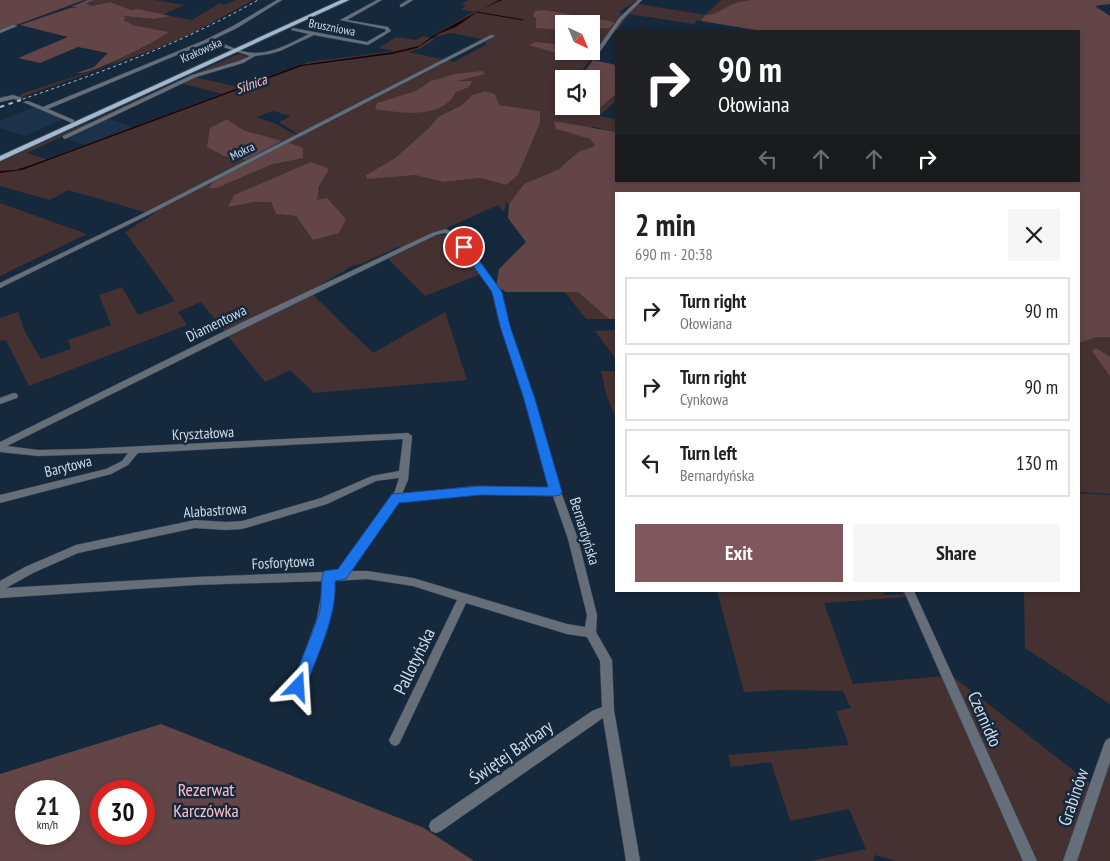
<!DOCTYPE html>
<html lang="en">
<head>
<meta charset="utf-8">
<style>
	body { margin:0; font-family:"PT Sans Narrow",sans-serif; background:#f6f6f6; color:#202124; height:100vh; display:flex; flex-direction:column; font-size:19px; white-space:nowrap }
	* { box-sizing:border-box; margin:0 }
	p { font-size:16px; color:#757577 }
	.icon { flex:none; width:28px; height:28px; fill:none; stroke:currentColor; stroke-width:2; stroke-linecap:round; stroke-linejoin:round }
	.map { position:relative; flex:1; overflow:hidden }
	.sheet { position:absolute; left:615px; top:192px; width:465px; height:400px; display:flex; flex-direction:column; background:#fff; border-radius:0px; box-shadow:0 2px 8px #0003 }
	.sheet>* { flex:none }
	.guide { position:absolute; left:615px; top:30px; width:465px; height:152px; border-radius:0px; box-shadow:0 2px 8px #0003; background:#202124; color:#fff; overflow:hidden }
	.needle { width:32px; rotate:136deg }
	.fabs { position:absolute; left:555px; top:15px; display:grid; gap:10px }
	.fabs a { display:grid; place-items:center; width:45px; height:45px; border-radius:0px; background:#fff; box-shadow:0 2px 8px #0003; font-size:25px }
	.speed { position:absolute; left:15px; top:780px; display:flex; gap:10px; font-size:25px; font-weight:700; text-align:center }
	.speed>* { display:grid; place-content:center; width:65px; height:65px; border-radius:50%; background:#fff; box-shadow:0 2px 8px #0003; line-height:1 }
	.speed small { font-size:12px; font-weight:400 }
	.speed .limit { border:8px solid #d22; background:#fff; color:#111 }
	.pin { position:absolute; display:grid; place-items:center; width:42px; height:42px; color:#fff; margin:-21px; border:2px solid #fff; border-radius:50%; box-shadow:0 1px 5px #0007 }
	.me { position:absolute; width:55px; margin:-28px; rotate:20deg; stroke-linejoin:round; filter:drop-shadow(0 0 4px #0008) }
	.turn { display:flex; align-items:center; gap:18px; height:105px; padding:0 20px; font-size:22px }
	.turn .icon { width:65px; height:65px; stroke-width:2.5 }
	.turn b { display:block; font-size:35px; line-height:42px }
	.lanes { display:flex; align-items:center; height:48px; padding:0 20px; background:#0003; justify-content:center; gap:25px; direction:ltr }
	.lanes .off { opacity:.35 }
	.round { display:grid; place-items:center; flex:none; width:52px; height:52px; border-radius:0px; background:#f6f6f6 }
	.headline { display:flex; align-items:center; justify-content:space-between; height:85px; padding:0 20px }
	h1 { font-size:30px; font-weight:600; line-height:38px }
	.button { display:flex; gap:10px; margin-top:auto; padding:10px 20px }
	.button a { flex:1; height:58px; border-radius:0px; background:#7f575d; color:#fff; font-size:20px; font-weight:600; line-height:58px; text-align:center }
	.button a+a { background:#f6f6f6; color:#202124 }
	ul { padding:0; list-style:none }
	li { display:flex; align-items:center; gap:15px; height:68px; margin:0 10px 8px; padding:0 10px; border:2px solid #e0e0e0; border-radius:0px }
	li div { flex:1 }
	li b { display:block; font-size:19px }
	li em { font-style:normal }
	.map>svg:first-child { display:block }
	.built { fill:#1b324a }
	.green { fill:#453132; fill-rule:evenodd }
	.forest { fill:#634547; fill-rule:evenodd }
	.water { fill:#1b0407 }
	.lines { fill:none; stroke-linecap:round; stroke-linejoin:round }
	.stream { stroke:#1b0407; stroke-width:1 }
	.street-casing { stroke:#344558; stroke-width:1 }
	.primary-casing { stroke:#344558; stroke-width:2 }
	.street { fill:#666f79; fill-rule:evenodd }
	.primary { fill:#a4b7cb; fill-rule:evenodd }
	.rail-far1 { stroke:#aebbca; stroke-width:1; stroke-dasharray:3 3; stroke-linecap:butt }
	.rail { stroke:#aebbca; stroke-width:2; stroke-dasharray:4.5 4.5; stroke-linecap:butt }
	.route { fill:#1a73e8; stroke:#114b97 }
	.labels { text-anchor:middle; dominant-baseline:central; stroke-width:5; stroke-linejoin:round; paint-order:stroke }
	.far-street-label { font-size:12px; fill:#cfdbe8; stroke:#16283c }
	.far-water-label { font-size:14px; font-style:italic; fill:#fec0c5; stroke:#16283c }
	.street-label { font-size:15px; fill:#cfdbe8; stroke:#16283c }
	.near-street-label { font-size:18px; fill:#cfdbe8; stroke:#16283c }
	.near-park-label { font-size:18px; fill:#fec0c5; stroke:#16283c }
</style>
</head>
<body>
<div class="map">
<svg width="1110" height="861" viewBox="0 0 1110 861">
	<rect width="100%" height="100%" fill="#16283c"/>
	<!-- built -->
	<g class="built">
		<path d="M35 107 63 119 25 136 0 128V121Z"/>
		<path d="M106 118 133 127 85 145 67 139 74 135 75 133Z"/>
	</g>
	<!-- green -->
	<g class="green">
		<path d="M95 0H155L184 5 162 15 138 9 131 10 110 2 92 6 85 5Z"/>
		<path d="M236 0H253L191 34 155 49 19 98 20 95 24 93 107 66 169 32 133 25 128 23 122 16 154 19 170 16 192 20 220 3 224 5Z"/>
		<path d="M468 0H637L619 12 622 13 615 22 607 39 575 79H564V106H578L592 115 616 94V101L599 116 616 119V132L594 127 556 129 590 139 595 146 578 152 559 169 524 184 509 204 506 202 504 212 498 205 402 248 398 247 361 264 352 266 310 291 225 332 201 302 178 312 187 325 29 386 6 340 0 341V318L18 312 25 332 41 359 71 349 68 340 111 325 99 295 122 287 138 315 175 301 125 232 155 213 150 212 215 179 208 187 270 165 303 158 287 142 448 60 454 62 487 44 485 43 488 40 450 33 439 36 433 35 474 12 461 9 467 5 461 4ZM564 24H591V51H564ZM485 91 495 94 499 105 540 111V123L518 174 506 185 481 178 443 182 415 175H366L395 158 430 127 438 117 462 105 472 95ZM328 169 317 194 313 240 296 216 276 214 271 202H254L228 206Z"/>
		<path d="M721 0H750L735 3 713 14 705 15 701 21 697 20 694 24 629 14 618 29 620 31H616V33L613 32 618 24 638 4 705 15Z"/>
		<path d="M423 36 435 39 421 48 408 52 446 60 298 134 279 122 291 116 273 111 256 117 276 124 296 135 282 141 243 130 227 119 210 128 224 156 246 160 145 212 68 190 50 200 0 186V162L89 122V124L27 153 46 159 222 94 181 83 194 77 238 87 309 62 393 51 379 48 396 37 416 40Z"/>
		<path d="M241 54 248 58 198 74 104 118 93 120 231 57Z"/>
		<path d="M0 203 87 234 0 276Z"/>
		<path d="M447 234 455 239 481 274 425 296 388 259 435 236Z"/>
		<path d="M564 291 578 292 609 319H586Z"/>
		<path d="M312 294 373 353 445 312 467 380 314 393 290 370 265 382 227 335Z"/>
		<path d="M616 330V359L595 331Z"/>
		<path d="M1097 337H1110V494L1079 492V343Z"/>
		<path d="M601 371H616V419L607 397Z"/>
		<path d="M1079 493 1110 495V704L1025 648 1024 591H1079Z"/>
		<path d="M717 591H881L885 595 903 594V591H905L908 597 824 603 853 684 944 676 1026 861H895L875 855 873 861H810L866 849 849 809 790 821 771 762 731 767 728 755 849 745 836 711 851 708 843 691 782 690 744 692Z"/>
		<path d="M951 675 1091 784 1065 861H1033Z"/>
		<path d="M1110 759V861H1076Z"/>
	</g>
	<!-- forest -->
	<g class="forest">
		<path d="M0 0H84L0 31Z"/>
		<path d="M87 0H95L86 4 92 6 110 2 131 10 138 9 170 16 154 19 123 16 126 18 124 20 133 25 169 32C157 41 90 76 77 73L94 67 108 53 78 47 40 63 18 58 68 37 20 25 70 8H78L71 7Z"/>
		<path d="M750 0H1110V4L1095 6 1110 16V337H1097L1079 343V194H616V319H609L578 292H506L496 286 499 269 526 242 508 218 509 204 524 184 559 169 578 152 595 146 590 139 556 129 554 121 616 132V181H1079V31H762L701 21 705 15 713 14 735 3Z"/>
		<path d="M544 10 615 22 609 28 591 29V24H564V30L536 28V18L533 16 535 11Z"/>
		<path d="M535 42 564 45V51H591V46L599 48 590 60 576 59 529 45Z"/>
		<path d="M593 60 616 65V94L592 115 578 106H591V79H579Z"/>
		<path d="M482 71 485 74 457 81H472L469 87 456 92C442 120 401 113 375 109L377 103 416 91 431 81 455 74Z"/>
		<path d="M485 91 495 94 499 105 540 111V123L518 175 506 185 481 178 443 182 415 175 367 179 366 175 395 158 430 127 438 117 462 105 472 95Z"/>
		<path d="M227 119 243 130 282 141 246 160 224 156 207 147 210 128Z"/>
		<path d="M287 142 303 148V158L270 165 217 188H208L215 179Z"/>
		<path d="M311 162 329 169 319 187 317 200 327 198 346 219 339 233 313 240 296 216 276 214 271 202H254L228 207 234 195Z"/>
		<path d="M1096 348 1110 357V376L1092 351Z"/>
		<path d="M161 724 424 828 474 861H0V774ZM26 791H69V834H26ZM101 791H144V834H101Z"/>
	</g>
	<!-- water -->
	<path class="water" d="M499 0H502L480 10 456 27 438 34 417 48 392 54 302 66 22 170 0 173V171L16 170 34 164 300 65 393 52 419 46 434 35Z"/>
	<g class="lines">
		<!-- stream -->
		<path class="stream" d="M477 12 523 20"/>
		<defs>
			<g id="street">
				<path d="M277 0H282L237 28 212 40C223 43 232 48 242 51 267 58 288 44 309 34L291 30 293 28 367 42 386 31 385 29 340 20 377 0H382L347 20 388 27 391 31 368 45 314 35 280 51 269 54 255 56 243 63 196 77 65 139 63 138V136L192 75 239 61 250 56 208 42 48 109 74 120V122L72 123 23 102 28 101 43 107 205 40 233 26Z"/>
				<path d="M408 0H413L402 7H400V5Z"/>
				<path d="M638 0H642L622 20 599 53H595V52L619 18Z"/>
				<path d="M13 25 17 26 0 33V30Z"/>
				<path d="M491 35 495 36 144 217 0 288V283L140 215Z"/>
				<path d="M13 95 22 98 19 100 13 99 0 102V98Z"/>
				<path d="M446 229 459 235 501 292 509 326 524 367 561 492 578 539 597 615 596 632 612 660 614 710 640 861H626L603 718 441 831 436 833 431 831 429 826 431 821 592 711 602 707 600 661 587 637 567 634 466 603 399 744 395 746 391 744 389 740 391 736 457 600 413 586 367 579 334 581C332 618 317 652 304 687L302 691 298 692 294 691 292 687 317 618 324 581 195 585 0 598V581L25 567 76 545 195 520 226 522 242 521 321 498 372 476 399 471 403 439 138 453 128 465 111 474 0 503V495L106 469 122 461 128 453 38 456 0 452V442L247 320 432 233ZM445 233 455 237 493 292 501 326 516 367 550 488 476 486 402 494 408 480 412 436 408 433 84 449 38 450 7 446 253 324 436 235ZM399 478 395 491 339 572 329 571 325 572 195 577 6 588 33 573 78 553 195 528 226 530 242 529 327 504 376 481ZM476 494 553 496 568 539 587 615 585 627 567 624 413 578 367 571H350L397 502H411Z"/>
				<path d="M14 393 17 394 18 396 17 398 0 404V398Z"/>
				<path d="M904 591H914L1037 861H1023Z"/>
				<path d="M1110 738V762L1077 861H1063L1104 744 1106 740Z"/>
			</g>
			<path id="primary" d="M341 0H349L0 161V156Z"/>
		</defs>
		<!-- street casing -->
		<use href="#street" class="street-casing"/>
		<!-- primary casing -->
		<use href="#primary" class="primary-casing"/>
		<!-- street -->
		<use href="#street" class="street"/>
		<!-- primary -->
		<use href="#primary" class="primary"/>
		<!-- rail-far1 -->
		<path class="rail-far1" d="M17 101C100 73 181 44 258 0"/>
		<!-- rail -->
		<path class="rail" d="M0 107 21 100"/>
	</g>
	<!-- route -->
	<path class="route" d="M464 244 468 245 502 292 510 326 535 399 562 492 560 495 556 496 480 495 399 503 346 579 335 581C337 617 318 652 306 687L304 692 298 694 293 692 291 687C300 662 311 638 319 614 323 601 319 582 324 571L338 569 392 494 480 486 548 487 524 399 500 326 492 292 460 247Z"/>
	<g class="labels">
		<!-- far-street labels -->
		<g class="far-street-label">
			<text transform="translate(332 27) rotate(11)">Bruszniowa</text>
			<text transform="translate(201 50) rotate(-24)">Krakowska</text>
			<text transform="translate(242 151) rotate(-27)">Mokra</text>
		</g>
		<!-- far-water labels -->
		<g class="far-water-label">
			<text transform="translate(251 84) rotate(-20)">Silnica</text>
		</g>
		<!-- street labels -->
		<g class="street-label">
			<text transform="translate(216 323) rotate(-26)">Diamentowa</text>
			<text transform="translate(203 433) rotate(-3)">Kryształowa</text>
			<text transform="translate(68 466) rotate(-14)">Barytowa</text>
			<text transform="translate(215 510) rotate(-4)">Alabastrowa</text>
			<text transform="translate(585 531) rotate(73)">Bernardyńska</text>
			<text transform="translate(283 562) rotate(-3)">Fosforytowa</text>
		</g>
		<!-- near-street labels -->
		<g class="near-street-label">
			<text transform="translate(414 661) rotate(-64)">Pallotyńska</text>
			<text transform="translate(985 719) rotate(66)">Czernidło</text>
			<text transform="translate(511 752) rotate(-35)">Świętej Barbary</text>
			<text transform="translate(1073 797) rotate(-71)">Grabinów</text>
		</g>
		<!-- near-park labels -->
		<g class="near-park-label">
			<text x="206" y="789">Rezerwat<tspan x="206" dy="21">Karczówka</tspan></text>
		</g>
	</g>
</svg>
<div class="fabs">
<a><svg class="needle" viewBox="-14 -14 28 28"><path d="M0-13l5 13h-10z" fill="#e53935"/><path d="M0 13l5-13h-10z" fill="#757577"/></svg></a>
<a><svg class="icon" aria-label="sound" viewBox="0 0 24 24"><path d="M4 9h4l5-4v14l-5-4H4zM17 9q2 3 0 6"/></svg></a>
</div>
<div class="speed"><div>21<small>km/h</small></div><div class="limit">30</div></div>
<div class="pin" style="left:464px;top:247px;background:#d93025"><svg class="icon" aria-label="arrive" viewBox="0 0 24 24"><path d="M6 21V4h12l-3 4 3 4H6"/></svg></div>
<svg class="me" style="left:298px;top:687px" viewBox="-20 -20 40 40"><path d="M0-17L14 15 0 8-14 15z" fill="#1a73e8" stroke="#fff" stroke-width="4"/></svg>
<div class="guide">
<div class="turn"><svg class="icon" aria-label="right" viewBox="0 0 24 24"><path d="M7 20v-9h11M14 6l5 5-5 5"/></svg><div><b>90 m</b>Ołowiana</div></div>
<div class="lanes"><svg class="icon off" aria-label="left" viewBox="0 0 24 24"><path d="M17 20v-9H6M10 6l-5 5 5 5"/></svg><svg class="icon off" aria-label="ahead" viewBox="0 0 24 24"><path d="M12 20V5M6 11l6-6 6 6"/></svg><svg class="icon off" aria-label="ahead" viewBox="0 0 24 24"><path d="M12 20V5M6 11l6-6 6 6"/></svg><svg class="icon" aria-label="right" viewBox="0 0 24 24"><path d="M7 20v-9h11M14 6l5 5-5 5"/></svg></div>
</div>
<section class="sheet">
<div class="headline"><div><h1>2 min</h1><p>690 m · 20:38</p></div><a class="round"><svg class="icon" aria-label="close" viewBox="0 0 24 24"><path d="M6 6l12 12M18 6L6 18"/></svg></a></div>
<ul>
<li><svg class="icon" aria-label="right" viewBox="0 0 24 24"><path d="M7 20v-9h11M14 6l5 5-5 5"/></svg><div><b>Turn right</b><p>Ołowiana</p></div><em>90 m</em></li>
<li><svg class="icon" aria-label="right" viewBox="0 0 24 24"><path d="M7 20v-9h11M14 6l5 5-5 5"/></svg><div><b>Turn right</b><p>Cynkowa</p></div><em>90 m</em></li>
<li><svg class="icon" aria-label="left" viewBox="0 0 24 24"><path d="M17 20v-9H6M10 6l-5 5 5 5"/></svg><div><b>Turn left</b><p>Bernardyńska</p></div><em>130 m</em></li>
</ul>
<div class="button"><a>Exit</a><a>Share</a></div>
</section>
</div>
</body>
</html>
